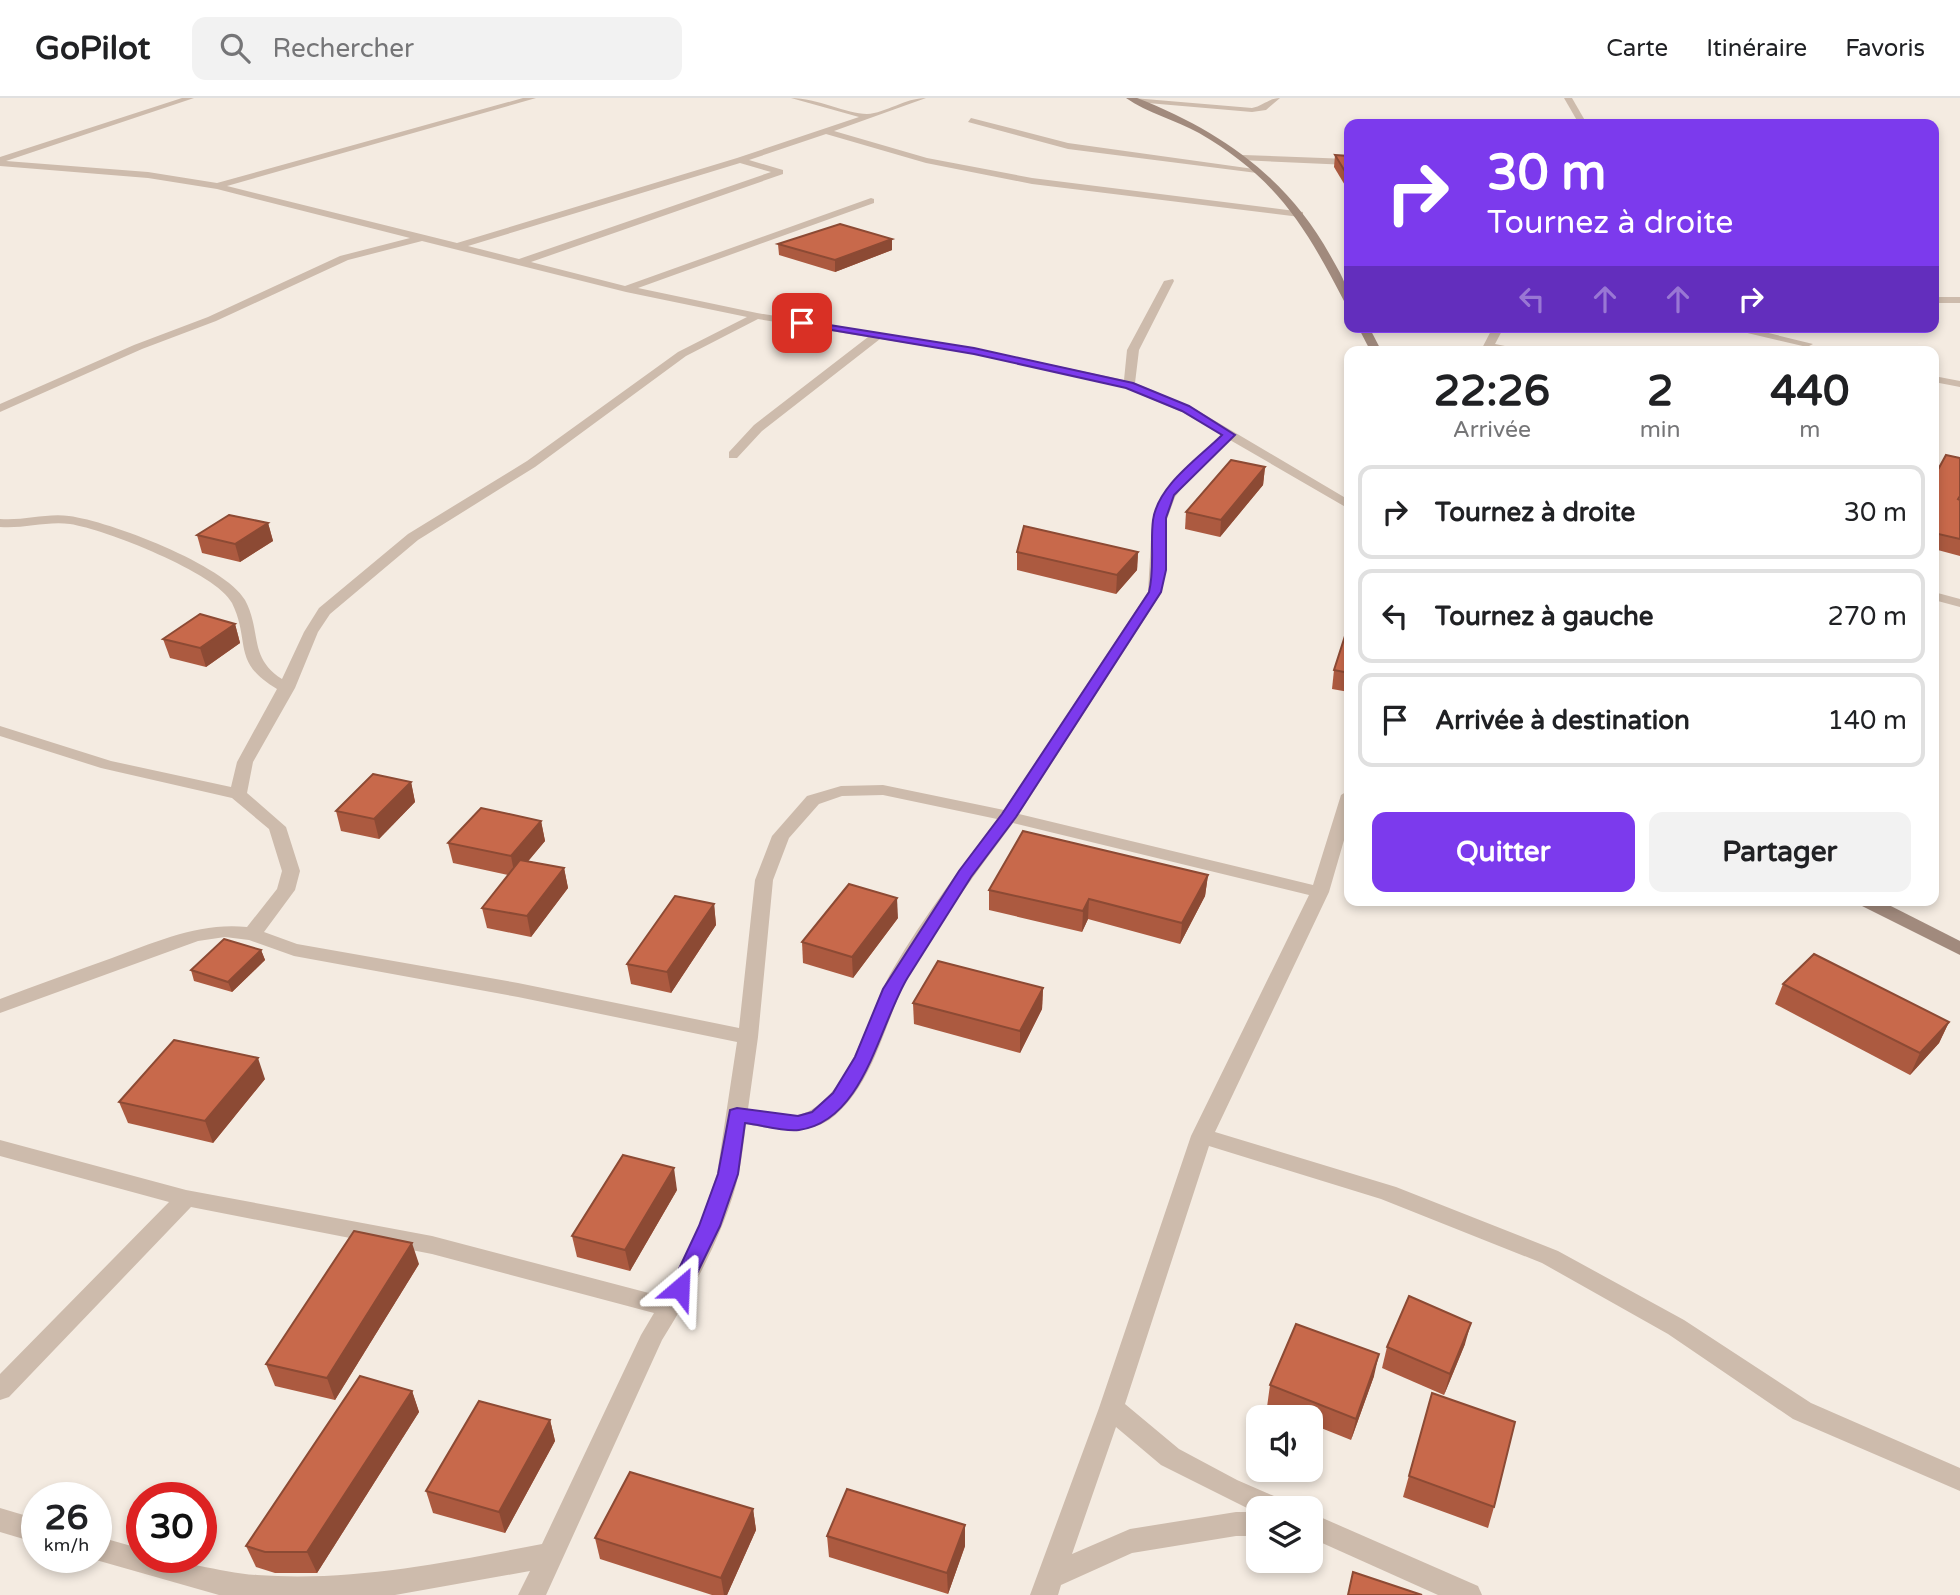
<!DOCTYPE html>
<html lang="fr">
<head>
<meta charset="utf-8">
<style>
	body { margin:0; font-family:"Varela Round",sans-serif; background:#f2f2f2; color:#202124; height:100vh; display:flex; flex-direction:column; font-size:26px; white-space:nowrap }
	* { box-sizing:border-box; margin:0 }
	p { font-size:23px; color:#757577 }
	.icon { flex:none; width:38px; height:38px; fill:none; stroke:currentColor; stroke-width:2; stroke-linecap:round; stroke-linejoin:round }
	.map { position:relative; flex:1; overflow:hidden }
	.side { position:absolute; left:1344px; top:248px; width:595px; height:560px; display:flex; flex-direction:column; background:#fff; border-radius:14px; box-shadow:0 4px 10px #0003 }
	.side>* { flex:none }
	.hud { position:absolute; left:1344px; top:21px; width:595px; height:214px; border-radius:14px; box-shadow:0 4px 10px #0003; background:#7c3aed; color:#fff; overflow:hidden }
	.fabs { position:absolute; left:1246px; top:1307px; display:grid; gap:14px }
	.fabs a { display:grid; place-items:center; width:77px; height:77px; border-radius:14px; background:#fff; box-shadow:0 4px 10px #0003; font-size:35px }
	.speed { position:absolute; left:21px; top:1384px; display:flex; gap:14px; font-size:35px; font-weight:700; text-align:center }
	.speed>* { display:grid; place-content:center; width:91px; height:91px; border-radius:50%; background:#fff; box-shadow:0 4px 10px #0003; line-height:1 }
	.speed small { font-size:18px; font-weight:400 }
	.speed .limit { border:10px solid #d22; background:#fff; color:#111 }
	.pin { position:absolute; display:grid; place-items:center; width:60px; height:60px; color:#fff; margin:-30px; border-radius:14px; box-shadow:0 4px 10px #0006 }
	.me { position:absolute; width:77px; margin:-38px; rotate:26deg; stroke-linejoin:round; filter:drop-shadow(0 0 5px #0008) }
	.turn { display:flex; align-items:center; gap:24px; height:147px; padding:0 28px; font-size:32px }
	.turn .icon { width:91px; height:91px; stroke-width:2.5 }
	.turn b { display:block; font-size:49px; line-height:60px }
	.lanes { display:flex; align-items:center; height:66px; padding:0 28px; background:#0003; justify-content:center; gap:35px; direction:ltr }
	.lanes .off { opacity:.35 }
	.eta { display:flex; justify-content:space-evenly; align-items:center; height:119px; text-align:center }
	.eta b { font-size:42px; font-weight:700; line-height:49px }
	.cta { display:flex; gap:14px; margin-top:auto; padding:14px 28px }
	.cta a { flex:1; height:80px; border-radius:14px; background:#7c3aed; color:#fff; font-size:28px; font-weight:700; line-height:80px; text-align:center }
	.cta a+a { background:#f2f2f2; color:#202124 }
	ul { padding:0; list-style:none }
	li { display:flex; align-items:center; gap:21px; height:94px; margin:0 14px 10px; padding:0 14px; border:4px solid #e0e0e0; border-radius:14px }
	li div { flex:1 }
	li b { display:block; font-size:26px }
	li em { font-style:normal }
	header { display:flex; align-items:center; gap:42px; box-sizing:border-box; height:98px; padding:0 35px; background:#fff; border-bottom:2px solid #e0e0e0 }
	header strong { font-size:33px }
	nav { display:flex; gap:38px; margin-inline-start:auto; font-size:24px }
	.search { width:490px; height:63px; background:#f2f2f2; display:flex; align-items:center; gap:18px; box-sizing:border-box; padding:0 24px; border-radius:14px; color:#757577; font-size:26px }
	.map>svg:first-child { display:block }
	.lines { fill:none; stroke-linecap:round; stroke-linejoin:round }
	.street { fill:#cdbbac; fill-rule:evenodd }
	.secondary { fill:#a18a7d; fill-rule:evenodd }
	.wall { fill:#ac5a40 }
	.shaded-wall { fill:#8c4a34 }
	.building { fill:#c8694b; stroke:#8c4a34; stroke-width:2 }
	.route { fill:#7c3aed; stroke:#51269a; stroke-width:2 }
</style>
</head>
<body>
<header>
<strong>GoPilot</strong>
<div class="search"><svg class="icon" aria-label="search" viewBox="0 0 24 24"><circle cx="10" cy="10" r="6"/><path d="M15 15l6 6"/></svg>Rechercher</div>
<nav><a>Carte</a><a>Itinéraire</a><a>Favoris</a></nav>
</header>
<div class="map">
<svg width="1960" height="1497" viewBox="0 0 1960 1497">
	<rect width="100%" height="100%" fill="#f4ebe1"/>
	<g class="lines">
		<!-- street -->
		<g class="street">
			<path d="M182 0H194L6 63 148 74 217 85 523 0H536L227 88 457 145 737 60 859 19 791 0C817 0 847 16 867 16 886 15 905 0 926 0L834 33 927 60 1032 80 1303 114V118L1300 119 1032 86 926 65 826 36 749 62 783 72V76L531 164 625 188 871 100 874 101V105L638 190 757 215 974 250 1124 282 1127 252 1164 183 1173 181 1174 183 1139 252 1135 285 1190 308 1349 402V411L1230 342 1191 378 1175 399 1166 424 1162 494 1019 716 1313 787 1341 697 1349 692V725L1329 794 1215 1034 1396 1089 1558 1153 1684 1222 1811 1305 1960 1370V1393L1793 1321 1668 1236 1542 1165 1381 1101 1209 1048 1125 1306 1179 1351 1237 1382 1283 1402 1287 1410H1258V1438H1236L1132 1455 1061 1487 1058 1497H1030L1099 1310 1191 1038 1309 797 1013 725C978 772 943 819 913 869 885 917 876 988 829 1022 804 1038 773 1031 746 1026 744 1042 742 1059 739 1075 727 1130 692 1194 662 1242L546 1497H518L530 1473 395 1497H219L89 1460H96V1438L142 1451V1460C181 1460 218 1475 257 1477 353 1484 449 1464 542 1446L641 1237 654 1215 432 1156 191 1109 9 1299 0 1302V1276L169 1104 0 1058V1042L186 1092 432 1138 664 1199 699 1128 717 1076 737 944 518 899 294 858 249 842 225 839 198 843 0 915V901C37 887 75 873 112 860 156 844 199 824 247 829L277 791 282 773 269 731 232 700 101 670 0 638V628L111 663 231 689 237 664 277 591C231 564 251 544 232 505 217 475 104 431 70 426 46 423 23 431 0 429V421C23 423 46 415 69 418 109 423 225 467 245 502 262 534 248 559 282 581L304 534 319 510 408 436 527 363 678 254 747 219 626 194 422 143 348 162 216 223 142 251 0 314V306L134 247 208 219 340 158 410 140 217 91 148 80 0 68V59ZM740 65 771 74 519 161 468 148ZM758 221 868 239 754 327 729 354V360H737L762 333 880 241 974 256 1125 290 1182 314 1222 337 1182 373 1162 398 1152 424 1148 494 1004 712 883 687 841 688 807 698 772 738 755 782 739 930 518 885 297 846 264 834 295 792 300 773 286 729 247 695 253 664 295 590 318 534 330 516 418 442 535 369 686 258ZM883 697 997 721C961 770 924 818 893 871 868 913 855 986 811 1012 793 1023 767 1015 748 1011L758 939 773 782 789 740 819 706 842 698ZM1116 1329 1161 1367 1255 1414H1236L1130 1431 1072 1456Z"/>
			<path d="M1133 0 1252 10C1263 8 1269 0 1280 0L1266 12 1252 14 1136 4Z"/>
			<path d="M1564 0H1572L1587 26H1579Z"/>
			<path d="M971 20 1068 45 1261 72 1257 75 1068 51 968 24Z"/>
			<path d="M1243 57 1349 61V67L1240 62V58Z"/>
			<rect x="1934" y="199" width="26" height="6"/>
			<path d="M1493 229H1504L1495 246 1535 254H1480Z"/>
			<path d="M1722 229H1744L1813 246 1807 249Z"/>
			<path d="M1934 278 1960 283V289L1934 284Z"/>
			<path d="M1934 494 1960 501V509L1934 502Z"/>
			<path d="M0 1410 37 1421V1445L0 1434Z"/>
			<path d="M1311 1415 1478 1488 1482 1497H1438L1311 1440Z"/>
		</g>
		<!-- secondary -->
		<g class="secondary">
			<path d="M1126 0H1137C1219 32 1287 79 1330 157 1339 173 1349 188 1349 206L1344 203C1304 126 1276 80 1199 35 1176 22 1147 15 1126 0Z"/>
			<path d="M1358 229H1369L1382 254H1371Z"/>
			<path d="M1857 803H1881L1960 843V857L1860 807Z"/>
		</g>
	</g>
	<!-- wall -->
	<g class="wall">
		<path d="M1335 57 1349 58V94L1334 69Z"/>
		<path d="M892 141V152L835 174 779 157 778 146Z"/>
		<path d="M1960 360V458L1934 451V379Z"/>
		<path d="M1265 369 1263 387 1220 439 1185 431 1186 414Z"/>
		<path d="M268 425 273 443 240 464 202 455 197 437Z"/>
		<path d="M1017 454H1138L1137 472 1116 496 1017 472Z"/>
		<path d="M235 526 240 545 206 569 170 560 163 541Z"/>
		<path d="M1349 539V594L1332 591 1334 572Z"/>
		<path d="M411 684 415 704 379 741 341 733 336 713Z"/>
		<path d="M541 723 545 743 528 763 564 770 568 790 531 839 487 830 482 810 508 777 453 765 448 745Z"/>
		<path d="M1208 777 1205 798 1180 846 1088 821 1082 834 989 812V792Z"/>
		<path d="M714 806 716 827 671 895 631 886 627 866Z"/>
		<path d="M898 820 853 880 803 865 802 844Z"/>
		<path d="M261 852 265 862 232 894 194 883 191 872Z"/>
		<path d="M1783 886 1949 924 1939 945 1910 977 1775 906Z"/>
		<path d="M1043 890 1042 911 1020 955 914 926 913 905Z"/>
		<path d="M265 981 213 1045 128 1025 119 1004Z"/>
		<path d="M677 1092 630 1173 577 1159 572 1138Z"/>
		<path d="M419 1166 335 1302 275 1288 266 1266Z"/>
		<path d="M1465 1246 1444 1297 1382 1270 1387 1249Z"/>
		<path d="M1374 1278 1351 1342 1311 1326V1320H1294L1267 1309 1270 1287Z"/>
		<path d="M412 1293 419 1314 317 1475H275L256 1469 246 1448Z"/>
		<path d="M1432 1295 1494 1409 1488 1430 1403 1399Z"/>
		<path d="M550 1322 555 1343 505 1435 433 1415 426 1393Z"/>
		<path d="M753 1411 756 1432 727 1497H712L600 1461 595 1440Z"/>
		<path d="M827 1438 965 1448 948 1496 829 1459Z"/>
	</g>
	<!-- shaded-wall -->
	<g class="shaded-wall">
		<path d="M892 141V152L835 174V162Z"/>
		<path d="M1265 369 1263 387 1220 439 1221 422Z"/>
		<path d="M268 425 273 443 240 464 235 446Z"/>
		<path d="M1138 454 1137 472 1116 496 1117 477Z"/>
		<path d="M235 526 240 545 206 569 200 550Z"/>
		<path d="M411 684 415 704 379 741 374 721Z"/>
		<path d="M541 723 545 743 515 779 511 758Z"/>
		<path d="M564 770 568 790 531 839 527 818Z"/>
		<path d="M1208 777 1205 798 1180 846 1182 825Z"/>
		<path d="M897 800 898 820 853 880 852 859Z"/>
		<path d="M1089 801 1088 821 1082 834 1083 813Z"/>
		<path d="M714 806 716 827 671 895 667 874Z"/>
		<path d="M261 852 265 862 232 894 228 884Z"/>
		<path d="M1043 890 1042 911 1020 955V933Z"/>
		<path d="M1949 924 1939 945 1910 977 1920 955Z"/>
		<path d="M258 960 265 981 213 1045 205 1023Z"/>
		<path d="M674 1070 677 1092 630 1173 625 1152Z"/>
		<path d="M412 1145 419 1166 335 1302 327 1280Z"/>
		<path d="M1471 1225 1465 1246 1444 1297 1450 1276Z"/>
		<path d="M1379 1256 1374 1278 1351 1342 1356 1321Z"/>
		<path d="M412 1293 419 1314 317 1475 307 1454Z"/>
		<path d="M550 1322 555 1343 505 1435 499 1414Z"/>
		<path d="M753 1411 756 1432 727 1497H724L721 1480Z"/>
		<path d="M965 1427V1448L948 1496 947 1475Z"/>
	</g>
	<!-- building -->
	<g class="building">
		<path d="M1335 57 1349 58V80Z"/>
		<path d="M840 126 892 141 835 162 778 146Z"/>
		<path d="M1946 357 1960 360V398L1958 401 1960 402V441L1934 435V379Z"/>
		<path d="M1231 362 1265 369 1221 422 1186 414Z"/>
		<path d="M229 417 268 425 235 446 197 437Z"/>
		<path d="M1024 428 1138 454 1117 477 1017 454Z"/>
		<path d="M200 516 235 526 200 550 163 541Z"/>
		<path d="M1345 538 1349 539V575L1334 572Z"/>
		<path d="M373 676 411 684 374 721 336 713Z"/>
		<path d="M481 710 541 723 511 758 448 745Z"/>
		<path d="M1023 733 1208 777 1182 825 1089 801 1083 813 989 792Z"/>
		<path d="M520 762 564 770 527 818 482 810Z"/>
		<path d="M849 786 897 800 852 859 802 844Z"/>
		<path d="M675 798 714 806 667 874 627 866Z"/>
		<path d="M224 841 261 852 228 884 191 872Z"/>
		<path d="M1814 856 1949 924 1920 955 1783 886Z"/>
		<path d="M938 863 1043 890 1020 933 913 905Z"/>
		<path d="M174 942 258 960 205 1023 119 1004Z"/>
		<path d="M623 1057 674 1070 625 1152 572 1138Z"/>
		<path d="M354 1133 412 1145 327 1280 266 1266Z"/>
		<path d="M1409 1198 1471 1225 1450 1276 1387 1249Z"/>
		<path d="M1296 1226 1379 1256 1356 1321 1270 1287Z"/>
		<path d="M360 1278 412 1293 307 1454H265L246 1448Z"/>
		<path d="M1432 1295 1515 1324 1494 1409 1409 1378Z"/>
		<path d="M479 1303 550 1322 499 1414 426 1393Z"/>
		<path d="M630 1374 753 1411 721 1480 595 1440Z"/>
		<path d="M847 1391 965 1427 947 1475 827 1438Z"/>
		<path d="M1353 1474 1422 1497H1348Z"/>
	</g>
	<!-- route -->
	<path class="route" d="M798 222 974 250 1133 285 1189 308 1235 337 1174 397 1166 420V472L1161 494 1016 719 971 779 908 879C879 926 865 1023 799 1032 783 1034 762 1027 745 1025L738 1076 720 1128 687 1196 680 1198 673 1196 670 1190 699 1128 718 1076 730 1012 737 1010 798 1018 812 1014 833 995 855 959 883 891 959 773 1002 716 1149 494C1155 469 1150 446 1153 422 1158 387 1199 360 1222 337L1182 313 1126 290 974 256 802 227 797 225Z"/>
</svg>
<div class="fabs">
<a><svg class="icon" aria-label="sound" viewBox="0 0 24 24"><path d="M4 9h4l5-4v14l-5-4H4zM17 9q2 3 0 6"/></svg></a>
<a><svg class="icon" aria-label="layers" viewBox="0 0 24 24"><path d="M12 4l9 5-9 5-9-5zM3 14l9 5 9-5"/></svg></a>
</div>
<div class="speed"><div>26<small>km/h</small></div><div class="limit">30</div></div>
<div class="pin" style="left:802px;top:225px;background:#d93025"><svg class="icon" aria-label="arrive" viewBox="0 0 24 24"><path d="M6 21V4h12l-3 4 3 4H6"/></svg></div>
<svg class="me" style="left:680px;top:1190px" viewBox="-20 -20 40 40"><path d="M0-17L14 15 0 8-14 15z" fill="#7c3aed" stroke="#fff" stroke-width="4"/></svg>
<div class="hud">
<div class="turn"><svg class="icon" aria-label="right" viewBox="0 0 24 24"><path d="M7 20v-9h11M14 6l5 5-5 5"/></svg><div><b>30 m</b>Tournez à droite</div></div>
<div class="lanes"><svg class="icon off" aria-label="left" viewBox="0 0 24 24"><path d="M17 20v-9H6M10 6l-5 5 5 5"/></svg><svg class="icon off" aria-label="ahead" viewBox="0 0 24 24"><path d="M12 20V5M6 11l6-6 6 6"/></svg><svg class="icon off" aria-label="ahead" viewBox="0 0 24 24"><path d="M12 20V5M6 11l6-6 6 6"/></svg><svg class="icon" aria-label="right" viewBox="0 0 24 24"><path d="M7 20v-9h11M14 6l5 5-5 5"/></svg></div>
</div>
<section class="side">
<div class="eta">
<div><b>22:26</b><p>Arrivée</p></div>
<div><b>2</b><p>min</p></div>
<div><b>440</b><p>m</p></div>
</div>
<ul>
<li><svg class="icon" aria-label="right" viewBox="0 0 24 24"><path d="M7 20v-9h11M14 6l5 5-5 5"/></svg><div><b>Tournez à droite</b></div><em>30 m</em></li>
<li><svg class="icon" aria-label="left" viewBox="0 0 24 24"><path d="M17 20v-9H6M10 6l-5 5 5 5"/></svg><div><b>Tournez à gauche</b></div><em>270 m</em></li>
<li><svg class="icon" aria-label="arrive" viewBox="0 0 24 24"><path d="M6 21V4h12l-3 4 3 4H6"/></svg><div><b>Arrivée à destination</b></div><em>140 m</em></li>
</ul>
<div class="cta"><a>Quitter</a><a>Partager</a></div>
</section>
</div>
</body>
</html>
